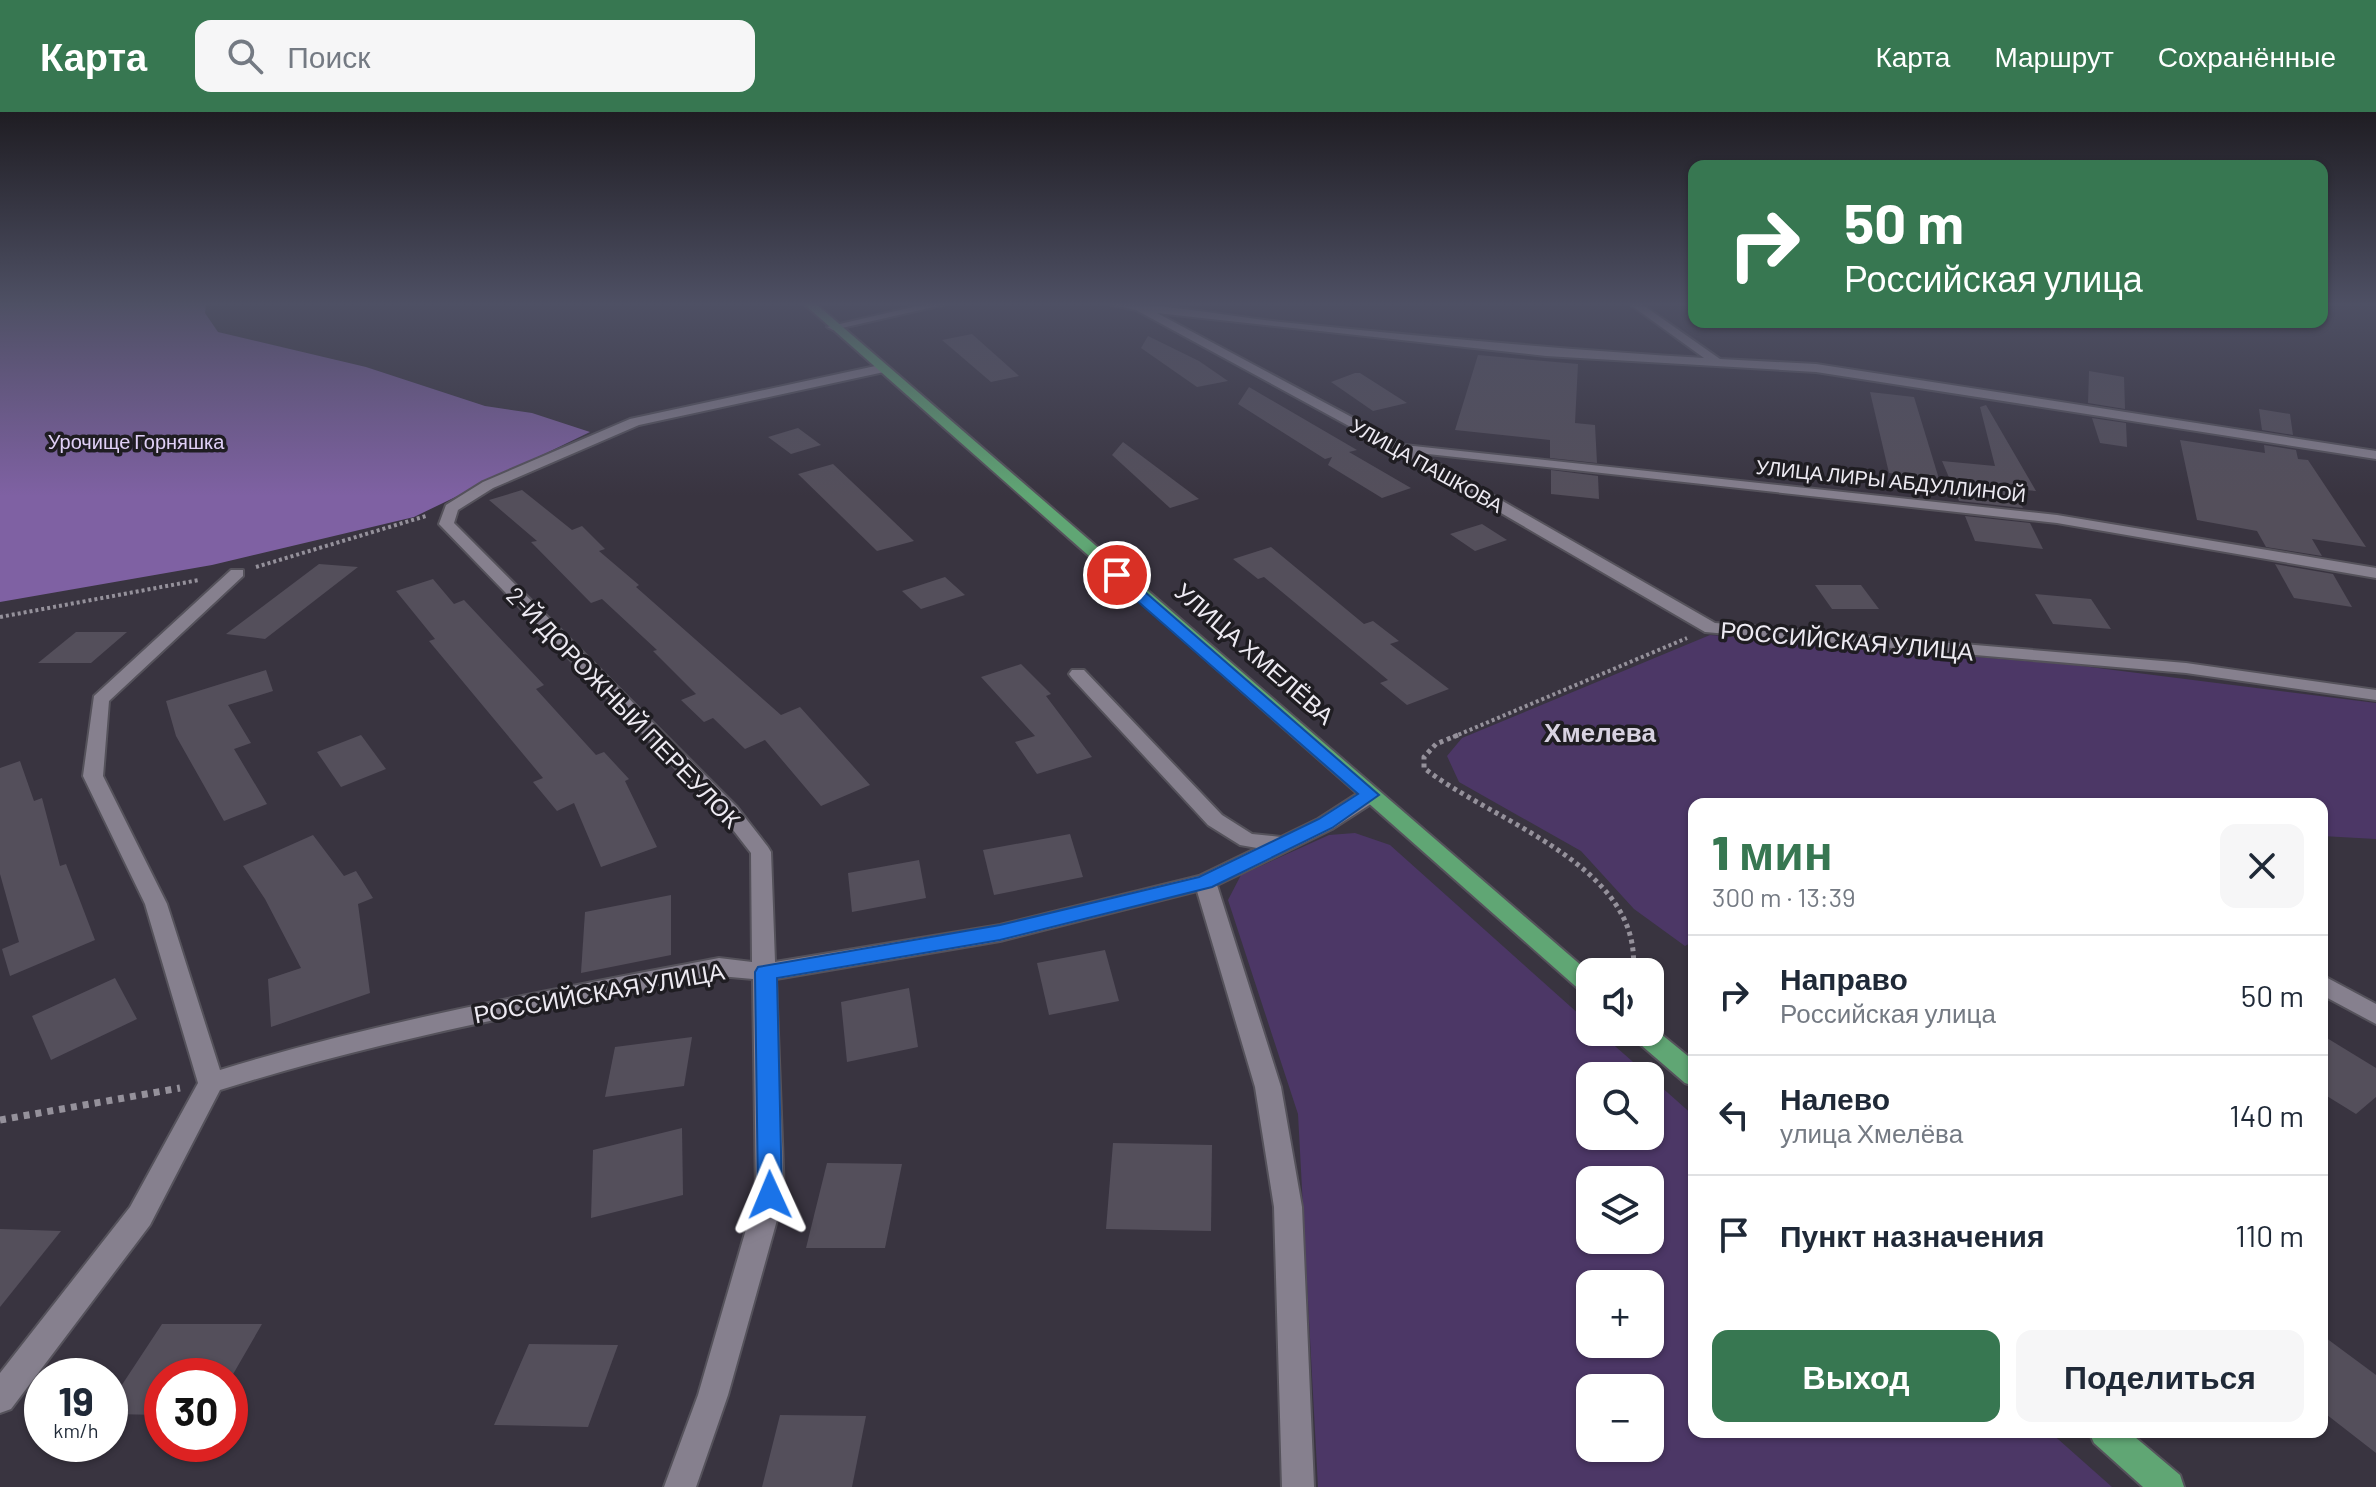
<!DOCTYPE html>
<html lang="ru">
<head>
<meta charset="utf-8">
<style>
	body { margin:0; font-family:Barlow,sans-serif; background:#f6f6f7; color:#1f2937; height:100vh; display:flex; flex-direction:column; font-size:30px; white-space:nowrap }
	* { box-sizing:border-box; margin:0 }
	p { font-size:26px; color:#747a83 }
	.icon { flex:none; width:44px; height:44px; fill:none; stroke:currentColor; stroke-width:2; stroke-linecap:round; stroke-linejoin:round }
	.map { position:relative; flex:1; overflow:hidden }
	.drawer { position:absolute; left:1688px; top:686px; width:640px; height:640px; display:flex; flex-direction:column; background:#fff; border-radius:16px; box-shadow:0 2px 6px #0004 }
	.drawer>* { flex:none }
	.guide { position:absolute; left:1688px; top:48px; width:640px; height:168px; border-radius:16px; box-shadow:0 2px 6px #0004; background:#377751; color:#fff; overflow:hidden }
	.controls { position:absolute; left:1576px; top:846px; display:grid; gap:16px }
	.controls a { display:grid; place-items:center; width:88px; height:88px; border-radius:16px; background:#fff; box-shadow:0 2px 6px #0004; font-size:40px }
	.speed { position:absolute; left:24px; top:1246px; display:flex; gap:16px; font-size:40px; font-weight:700; text-align:center }
	.speed>* { display:grid; place-content:center; width:104px; height:104px; border-radius:50%; background:#fff; box-shadow:0 2px 6px #0004; line-height:1 }
	.speed small { font-size:20px; font-weight:400 }
	.speed .limit { border:12px solid #d22; background:#fff; color:#111 }
	.pin { position:absolute; display:grid; place-items:center; width:68px; height:68px; color:#fff; margin:-34px; border:4px solid #fff; border-radius:50%; box-shadow:0 2px 8px #0007 }
	.me { position:absolute; width:88px; margin:-44px; rotate:359deg; stroke-linejoin:round; filter:drop-shadow(0 0 6px #0008) }
	.turn { display:flex; align-items:center; gap:28px; height:168px; padding:0 24px; font-size:36px }
	.turn .icon { width:104px; height:104px; stroke-width:2.5 }
	.turn b { display:block; font-size:56px; line-height:68px }
	.round { display:grid; place-items:center; flex:none; width:84px; height:84px; border-radius:16px; background:#f6f6f7 }
	.head { display:flex; align-items:center; justify-content:space-between; height:136px; padding:0 24px }
	h1 { font-size:48px; font-weight:800; line-height:60px; color:#377751 }
	.button { display:flex; gap:16px; margin-top:auto; padding:16px 24px }
	.button a { flex:1; height:92px; border-radius:16px; background:#377751; color:#fff; font-size:32px; font-weight:800; line-height:92px; text-align:center }
	.button a+a { background:#f6f6f7; color:#1f2937 }
	ul { padding:0; list-style:none }
	li { display:flex; align-items:center; gap:24px; height:120px; padding:0 24px; border-top:2px solid #e0e1e3 }
	li div { flex:1 }
	li b { display:block; font-size:30px }
	li em { font-style:normal }
	header { display:flex; align-items:center; gap:48px; box-sizing:border-box; height:112px; padding:0 40px; background:#377751; color:#fff }
	header strong { font-size:38px }
	nav { display:flex; gap:44px; margin-inline-start:auto; font-size:28px }
	.search { width:560px; height:72px; background:#f6f6f7; display:flex; align-items:center; gap:20px; box-sizing:border-box; padding:0 28px; border-radius:16px; color:#747a83; font-size:30px }
	.map>svg:first-child { display:block }
	.green { fill:#4c3766; fill-rule:evenodd }
	.forest { fill:#7f61a3 }
	.building { fill:#544f5b }
	.lines { fill:none; stroke-linecap:round; stroke-linejoin:round }
	.minor-casing { stroke:#55525b; stroke-width:4 }
	.major-casing { stroke:#55525b; stroke-width:4 }
	.path-far2 { stroke:#95919b; stroke-width:4; stroke-dasharray:3 3; stroke-linecap:butt }
	.path-far1 { stroke:#95919b; stroke-width:5; stroke-dasharray:4 4; stroke-linecap:butt }
	.path { stroke:#95919b; stroke-width:7; stroke-dasharray:6 6; stroke-linecap:butt }
	.minor { fill:#86808e; fill-rule:evenodd }
	.major { fill:#60a674; fill-rule:evenodd }
	.route { fill:#1a73e8; stroke:#114b97; stroke-width:2 }
	.labels { text-anchor:middle; dominant-baseline:central; stroke-width:7; stroke-linejoin:round; paint-order:stroke }
	.far-park-label { font-size:20px; fill:#e0d0f6; stroke:#1f1d22 }
	.far-street-label { font-size:20px; fill:#edeaf2; stroke:#1f1d22 }
	.street-label { font-size:24px; fill:#edeaf2; stroke:#1f1d22 }
	.neighbourhood-label { font-size:26px; font-weight:bold; fill:#d8d2e1; stroke:#1f1d22 }
</style>
</head>
<body>
<header>
<strong>Карта</strong>
<div class="search"><svg class="icon" aria-label="search" viewBox="0 0 24 24"><circle cx="10" cy="10" r="6"/><path d="M15 15l6 6"/></svg>Поиск</div>
<nav><a>Карта</a><a>Маршрут</a><a>Сохранённые</a></nav>
</header>
<div class="map">
<svg width="2376" height="1375" viewBox="0 0 2376 1375">
	<rect width="100%" height="100%" fill="#393440"/>
	<!-- green -->
	<g class="green">
		<path d="M1710 523 2074 553 2376 591V727L2322 724V692H1694V829L1685 834 1634 797 1581 739 1459 670 1447 644 1462 626Z"/>
		<path d="M1355 721 1390 733 1590 912V920H1599L1649 964H1590V1024H1650V965L1694 1004V1320H2050L2112 1375H1318L1298 1002 1228 788 1241 763 1329 723ZM1590 1068H1650V1128H1590ZM1590 1172H1650V1232H1590ZM1590 1276H1650V1336H1590Z"/>
	</g>
	<!-- forest -->
	<path class="forest" d="M0 191H206L205 201 218 220 366 255 485 294 532 301 590 320 414 405 212 453 0 490Z"/>
	<!-- building -->
	<g class="building">
		<path d="M972 222 1019 264 991 270 942 228Z"/>
		<path d="M1148 224 1199 249 1228 269 1197 275 1141 236Z"/>
		<path d="M1478 243 1578 252 1575 311 1595 313 1597 351 1550 346V328L1455 318Z"/>
		<path d="M2089 259 2124 265 2125 297 2088 291Z"/>
		<path d="M1355 261H1360L1407 291 1373 299 1331 270Z"/>
		<path d="M1249 275 1357 338 1349 340 1411 376 1382 386 1328 353 1332 345 1325 347 1238 292Z"/>
		<path d="M1870 280 1914 285 1939 367 1889 361Z"/>
		<path d="M1986 293 2036 379 2013 377 2023 396 1959 389 1942 349 1995 354 1980 295Z"/>
		<path d="M2259 297 2290 302 2293 323 2262 318Z"/>
		<path d="M2092 306 2126 311 2127 335 2100 331Z"/>
		<path d="M798 316 821 333 791 342 768 325Z"/>
		<path d="M2180 328 2265 341 2264 333 2296 338 2298 347 2308 348 2366 435 2312 427 2322 444 2266 435 2257 419 2197 408Z"/>
		<path d="M1123 330 1199 387 1170 396 1112 343Z"/>
		<path d="M833 352 869 386 914 429 877 439 798 362Z"/>
		<path d="M1551 358 1598 364 1599 387 1551 382Z"/>
		<path d="M522 378 572 418 582 414 605 437 599 439 639 473 636 475 781 603 800 595 870 673 821 694 765 628 745 637 713 606 704 610 681 588 696 582 653 539 657 538 602 487 591 491 531 430 537 429 489 388Z"/>
		<path d="M1965 404 2030 411 2043 437 1975 429Z"/>
		<path d="M1482 412 1507 428 1475 439 1450 422Z"/>
		<path d="M1271 435 1364 512 1373 509 1399 529 1390 532 1449 577 1407 593 1380 571 1388 568 1264 465 1258 467 1233 447Z"/>
		<path d="M319 452 358 455 265 527 226 522Z"/>
		<path d="M2275 452 2333 462 2352 495 2294 486Z"/>
		<path d="M945 465 965 483 921 497 902 479Z"/>
		<path d="M433 467 454 492 464 488 544 573 536 577 596 643 604 640 629 667 625 669 657 735 601 755 574 691 557 699 533 670 543 666 429 529 435 527 396 479Z"/>
		<path d="M1815 473H1861L1879 497H1832Z"/>
		<path d="M2035 482 2091 487 2111 517 2053 512Z"/>
		<path d="M76 520H127L91 551H38Z"/>
		<path d="M1021 552 1051 582 1046 584 1092 645 1037 662 1015 630 1035 624 981 565Z"/>
		<path d="M266 558 273 579 228 593 251 631 234 637 267 692 224 709 176 624 166 589Z"/>
		<path d="M361 623 386 657 341 675 317 640Z"/>
		<path d="M20 649 34 689 42 686 60 754 66 752 95 828 10 864 2 837 19 830 0 762V656Z"/>
		<path d="M1070 722 1083 765 994 783 983 738Z"/>
		<path d="M313 723 344 764 356 759 373 786 358 792 370 881 271 915 268 867 301 856 265 787 243 754Z"/>
		<path d="M919 748 926 786 852 800 848 761Z"/>
		<path d="M671 783V843L581 861 585 800Z"/>
		<path d="M1105 838 1119 889 1049 903 1037 851Z"/>
		<path d="M115 866 137 907 51 948 32 904Z"/>
		<path d="M909 876 918 935 847 950 841 890Z"/>
		<path d="M2322 923 2376 956V985L2356 1002 2322 981Z"/>
		<path d="M692 925 684 974 605 985 615 935Z"/>
		<path d="M682 1016 683 1083 591 1106 593 1038Z"/>
		<path d="M1113 1031 1212 1033 1211 1119 1106 1117Z"/>
		<path d="M827 1051 902 1052 885 1136H806Z"/>
		<path d="M0 1117 61 1119 0 1195Z"/>
		<path d="M162 1212H262L232 1264H162V1303L110 1302V1291Z"/>
		<path d="M2322 1223 2376 1263V1341L2322 1299Z"/>
		<path d="M529 1232 618 1233 588 1315 494 1313Z"/>
		<path d="M780 1303 866 1304 852 1375H762Z"/>
	</g>
	<g class="lines">
		<defs>
			<g id="minor">
				<path d="M930 191H951L833 218 827 215Z"/>
				<path d="M1103 191C1166 191 1228 205 1291 211 1428 225 1566 238 1704 246L1628 191H1640L1720 247 1816 252 2376 339V347L1816 260 1546 244 1157 201 1404 333 2057 403 2376 456V466L2057 411 1419 341 1715 511 2186 551 2376 578V588L2186 561 1705 520 1393 338 1136 198Z"/>
				<path d="M880 253 884 254V260L639 313 493 376 458 398 454 411 737 695 768 735 771 740 775 850 1000 813 1199 764 1257 736 1240 733 1208 713 1072 566 1069 562 1072 558H1084L1222 703 1252 722 1281 725 1318 707 1363 678H1377L1380 683 1377 688 1332 717 1217 773 1281 975 1302 1095 1314 1375H1282L1274 1095 1255 975 1197 779 1000 829 776 867 784 1083 728 1283 696 1375H664L698 1283 756 1083 753 867 719 864C551 896 383 927 220 978L150 1113 11 1297 0 1301V1261L130 1095 198 971 145 792 83 664 94 584 231 458H243V464L109 589 103 664 167 792 220 958C383 908 551 878 719 846L752 850 751 741 723 705 439 412 446 393 483 370 630 307Z"/>
				<path d="M2322 863 2376 892V912L2322 883Z"/>
			</g>
			<g id="major">
				<path d="M803 191H815L1590 861V883L1582 880Z"/>
				<path d="M1650 913 1694 949V974L1685 971 1634 927 1631 920H1650Z"/>
				<path d="M2089 1320H2129L2180 1363 2184 1375H2143L2094 1331Z"/>
			</g>
		</defs>
		<!-- minor casing -->
		<use href="#minor" class="minor-casing"/>
		<!-- major casing -->
		<use href="#major" class="major-casing"/>
		<!-- path-far2 -->
		<g class="path-far2">
			<path d="M256 455 426 404"/>
			<path d="M0 505 199 468"/>
			<path d="M1453 625 1687 526"/>
		</g>
		<!-- path-far1 -->
		<path class="path-far1" d="M1458 623 1436 632 1424 645V656C1492 710 1644 753 1633 860"/>
		<!-- path -->
		<path class="path" d="M0 1008 180 976"/>
		<!-- minor -->
		<use href="#minor" class="minor"/>
		<!-- major -->
		<use href="#major" class="major"/>
	</g>
	<!-- sky -->
	<linearGradient id="sky" x2="0" y2="1"><stop stop-color="#1f1d23"/><stop offset="0.5" stop-color="#4e5064"/><stop offset="1" stop-color="#4e5064" stop-opacity="0"/></linearGradient>
	<rect width="2376" height="384" fill="url(#sky)"/>
	<!-- route -->
	<path class="route" d="M1111 460H1122L1379 683 1332 716 1212 775 1000 828 777 866 782 1083 779 1091 770 1094 761 1091 758 1083 755 860 758 855 1000 813 1199 765 1319 707 1358 682 1111 466Z"/>
	<g class="labels">
		<!-- far-park labels -->
		<g class="far-park-label">
			<text x="136" y="329">Урочище Горняшка</text>
		</g>
		<!-- far-street labels -->
		<g class="far-street-label">
			<text transform="translate(1427 353) rotate(29)">УЛИЦА ПАШКОВА</text>
			<text transform="translate(1891 368) rotate(6)">УЛИЦА ЛИРЫ АБДУЛЛИНОЙ</text>
		</g>
		<!-- street labels -->
		<g class="street-label">
			<text transform="translate(1847 528) rotate(5)">РОССИЙСКАЯ УЛИЦА</text>
			<text transform="translate(1255 541) rotate(41)">УЛИЦА ХМЕЛЁВА</text>
			<text transform="translate(624 595) rotate(46)">2-Й ДОРОЖНЫЙ ПЕРЕУЛОК</text>
			<text transform="translate(599 880) rotate(-10)">РОССИЙСКАЯ УЛИЦА</text>
		</g>
		<!-- neighbourhood labels -->
		<g class="neighbourhood-label">
			<text x="1600" y="619">Хмелева</text>
		</g>
	</g>
</svg>
<div class="controls">
<a><svg class="icon" aria-label="sound" viewBox="0 0 24 24"><path d="M4 9h4l5-4v14l-5-4H4zM17 9q2 3 0 6"/></svg></a>
<a><svg class="icon" aria-label="search" viewBox="0 0 24 24"><circle cx="10" cy="10" r="6"/><path d="M15 15l6 6"/></svg></a>
<a><svg class="icon" aria-label="layers" viewBox="0 0 24 24"><path d="M12 4l9 5-9 5-9-5zM3 14l9 5 9-5"/></svg></a>
<a>+</a>
<a>−</a>
</div>
<div class="speed"><div>19<small>km/h</small></div><div class="limit">30</div></div>
<div class="pin" style="left:1117px;top:463px;background:#d93025"><svg class="icon" aria-label="arrive" viewBox="0 0 24 24"><path d="M6 21V4h12l-3 4 3 4H6"/></svg></div>
<svg class="me" style="left:770px;top:1083px" viewBox="-20 -20 40 40"><path d="M0-17L14 15 0 8-14 15z" fill="#1a73e8" stroke="#fff" stroke-width="4"/></svg>
<div class="guide">
<div class="turn"><svg class="icon" aria-label="right" viewBox="0 0 24 24"><path d="M7 20v-9h11M14 6l5 5-5 5"/></svg><div><b>50 m</b>Российская улица</div></div>
</div>
<section class="drawer">
<div class="head"><div><h1>1 мин</h1><p>300 m · 13:39</p></div><a class="round"><svg class="icon" aria-label="close" viewBox="0 0 24 24"><path d="M6 6l12 12M18 6L6 18"/></svg></a></div>
<ul>
<li><svg class="icon" aria-label="right" viewBox="0 0 24 24"><path d="M7 20v-9h11M14 6l5 5-5 5"/></svg><div><b>Направо</b><p>Российская улица</p></div><em>50 m</em></li>
<li><svg class="icon" aria-label="left" viewBox="0 0 24 24"><path d="M17 20v-9H6M10 6l-5 5 5 5"/></svg><div><b>Налево</b><p>улица Хмелёва</p></div><em>140 m</em></li>
<li><svg class="icon" aria-label="arrive" viewBox="0 0 24 24"><path d="M6 21V4h12l-3 4 3 4H6"/></svg><div><b>Пункт назначения</b></div><em>110 m</em></li>
</ul>
<div class="button"><a>Выход</a><a>Поделиться</a></div>
</section>
</div>
</body>
</html>
